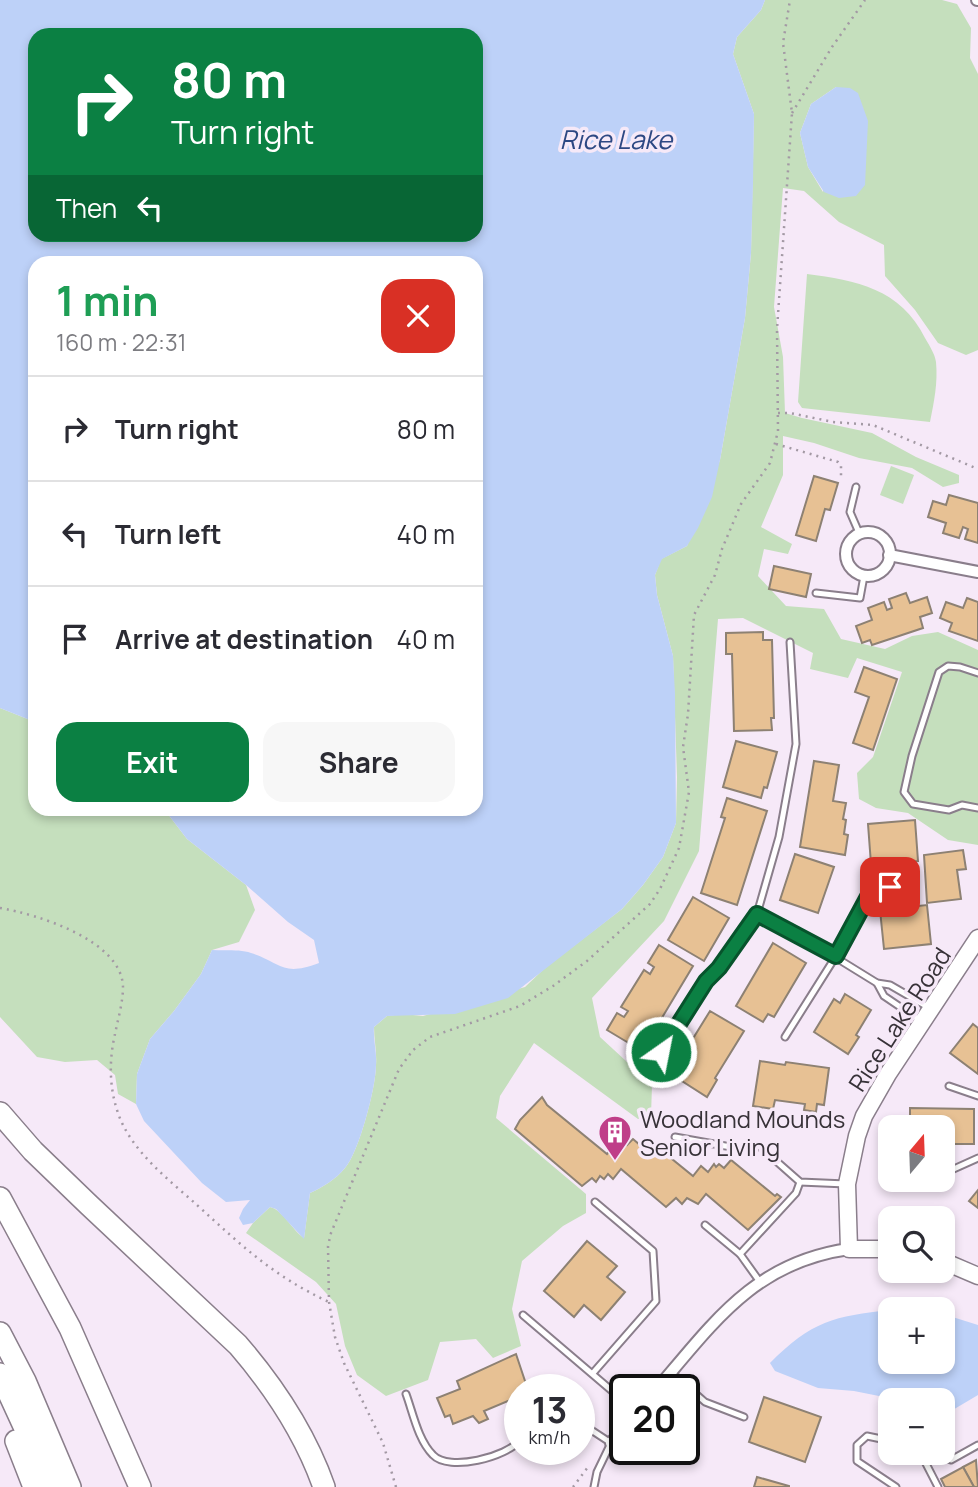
<!DOCTYPE html>
<html lang="en">
<head>
<meta charset="utf-8">
<style>
	body { margin:0; font-family:Manrope,sans-serif; background:#f7f7f7; color:#2b2b33; height:100vh; display:flex; flex-direction:column; font-size:26px; white-space:nowrap }
	* { box-sizing:border-box; margin:0 }
	p { font-size:23px; color:#7c7c81 }
	.icon { flex:none; width:38px; height:38px; fill:none; stroke:currentColor; stroke-width:2; stroke-linecap:round; stroke-linejoin:round }
	.map { position:relative; flex:1; overflow:hidden }
	.details { position:absolute; left:28px; top:256px; width:455px; height:560px; display:flex; flex-direction:column; background:#fff; border-radius:21px; box-shadow:0 4px 10px #0003 }
	.details>* { flex:none }
	.guide { position:absolute; left:28px; top:28px; width:455px; height:214px; border-radius:21px; box-shadow:0 4px 10px #0003; background:#0b8043; color:#fff; overflow:hidden }
	.needle { width:46px; rotate:19deg }
	.buttons { position:absolute; left:878px; top:1115px; display:grid; gap:14px }
	.buttons a { display:grid; place-items:center; width:77px; height:77px; border-radius:14px; background:#fff; box-shadow:0 4px 10px #0003; font-size:35px }
	.speed { position:absolute; left:504px; top:1374px; display:flex; gap:14px; font-size:35px; font-weight:700; text-align:center }
	.speed>* { display:grid; place-content:center; width:91px; height:91px; border-radius:50%; background:#fff; box-shadow:0 4px 10px #0003; line-height:1 }
	.speed small { font-size:18px; font-weight:400 }
	.speed .limit { border:4px solid #111; border-radius:10px; background:#fff; color:#111 }
	.pin { position:absolute; display:grid; place-items:center; width:60px; height:60px; color:#fff; margin:-30px; border-radius:14px; box-shadow:0 4px 10px #0006 }
	.me { position:absolute; width:77px; margin:-38px; rotate:33deg; stroke-linejoin:round; filter:drop-shadow(0 0 5px #0008) }
	.turn { display:flex; align-items:center; gap:24px; height:147px; padding:0 28px; font-size:32px }
	.turn .icon { width:91px; height:91px; stroke-width:2.5 }
	.turn b { display:block; font-size:49px; line-height:60px }
	.then { display:flex; align-items:center; height:66px; padding:0 28px; background:#0003; gap:14px; font-size:26px }
	.round { display:grid; place-items:center; flex:none; width:74px; height:74px; border-radius:21px; background:#f7f7f7 }
	.headline { display:flex; align-items:center; justify-content:space-between; height:119px; padding:0 28px }
	h1 { font-size:42px; font-weight:700; line-height:52px; color:#1e9e55 }
	.cta { display:flex; gap:14px; margin-top:auto; padding:14px 28px }
	.cta a { flex:1; height:80px; border-radius:21px; background:#0b8043; color:#fff; font-size:28px; font-weight:700; line-height:80px; text-align:center }
	.cta a+a { background:#f7f7f7; color:#2b2b33 }
	ul { padding:0; list-style:none }
	li { display:flex; align-items:center; gap:21px; height:105px; padding:0 28px; border-top:2px solid #e1e1e2 }
	li div { flex:1 }
	li b { display:block; font-size:26px }
	li em { font-style:normal }
	.map>svg:first-child { display:block }
	.green { fill:#c5dfbd; fill-rule:evenodd }
	.water { fill:#bdd1f8; fill-rule:evenodd }
	.building { fill:#e7c194; stroke:#8d8173; stroke-width:2 }
	.lines { fill:none; stroke-linecap:round; stroke-linejoin:round }
	.lane-casing { stroke:#8a7e8b; stroke-width:9 }
	.street-casing { stroke:#8a7e8b; stroke-width:14 }
	.secondary-casing { stroke:#8a7e8b; stroke-width:19 }
	.highway-casing { stroke:#8a7e8b; stroke-width:24 }
	.path { stroke:#a399a4; stroke-width:2.5; stroke-dasharray:2 5; stroke-linecap:butt }
	.lane { stroke:#fff; stroke-width:5 }
	.street { stroke:#fff; stroke-width:10 }
	.secondary { stroke:#fff; stroke-width:16 }
	.highway { stroke:#fff; stroke-width:21 }
	.route-casing { stroke:#07532c; stroke-width:18 }
	.route { stroke:#0b8043; stroke-width:12 }
	.labels { text-anchor:middle; dominant-baseline:central; stroke-width:7; stroke-linejoin:round; paint-order:stroke }
	.street-label { font-size:24px; fill:#373238; stroke:#f6e9f8 }
	.poi-label { font-size:24px; fill:#373238; stroke:#f6e9f8; text-anchor:start }
	.water-label { font-size:26px; font-style:italic; fill:#2d4883; stroke:#f6e9f8 }
</style>
</head>
<body>
<div class="map">
<svg width="978" height="1487" viewBox="0 0 978 1487">
	<rect width="100%" height="100%" fill="#f6e9f8"/>
	<!-- green -->
	<g class="green">
		<path d="M765 0H942L957 4 971 28 970 58 978 74V350L966 355 938 343 915 310 885 276 884 245 839 222 804 191 783 188 774 307 783 357 785 413 802 418 872 433 916 457 959 475V483L943 487 912 468 859 458 814 443 783 436V475L761 527 792 544 788 554 764 549 758 576 786 606 824 609 841 639 885 649 912 636 938 632 978 650V845L948 840 908 813 876 808 859 799 857 773 873 757 902 672 857 658 848 678 810 669 813 653 743 618 718 619 699 851 664 921 592 998 600 1037 652 1085 651 1116 638 1119 534 1043 500 1096 496 1118 586 1194V1213L563 1226 522 1261 512 1309 521 1346 493 1358 476 1339 440 1342 428 1380 386 1396 357 1375 345 1346 336 1304 316 1282 246 1233 253 1223 270 1207C283 1210 292 1230 304 1238L310 1193C323 1187 335 1180 345 1168 359 1152 376 1087 376 1065 377 1052 374 1040 374 1027L387 1016 403 1014 423 1016 525 987 546 967 622 909 643 885 663 857 676 823 677 777 673 656 657 595 655 575 661 559 687 546 720 460 745 318 751 253 754 114 733 54 737 37 761 10ZM836 87 823 192 808 167 800 133 811 104Z"/>
		<path d="M807 274C856 280 901 289 925 338 929 345 935 354 936 362 938 383 934 402 930 422L802 408 798 402Z"/>
		<path d="M891 466 914 475 903 504 880 495Z"/>
		<path d="M0 708 35 722V808L164 809 187 839 246 885 255 910 239 942 212 950 201 974 174 1011 150 1039 137 1074 136 1104 118 1094 115 1075 97 1060 65 1062 37 1057 0 1017Z"/>
	</g>
	<!-- water -->
	<g class="water">
		<path d="M0 0H765L761 10 737 37 733 54 754 114 753 183 751 253 745 318 720 460 712 497 698 528 687 546 662 559 655 575 657 595 673 656 675 694 676 823 663 857 643 885 622 909 508 998 455 1014 387 1016 374 1027C373 1040 377 1052 376 1065 376 1087 359 1152 345 1168 335 1180 323 1187 310 1193L304 1239 276 1209 270 1207 253 1223 243 1225 239 1218 243 1209 250 1200 226 1202 202 1183 144 1121 136 1104 137 1074 150 1039 174 1011 201 974 212 950C224 951 240 949 251 953 282 963 282 977 319 963L314 940 288 922 246 885 187 839 164 809 476 808V262H35V722L0 708ZM35 35H476V234H35Z"/>
		<path d="M836 87 850 88 858 93 868 121 865 185 856 196 839 198 824 192 808 167 800 133 811 104Z"/>
		<path d="M891 1310V1362H943V1314L978 1325V1395L951 1411 943 1410V1400H899L854 1391 818 1388 775 1371 770 1363C812 1321 834 1316 891 1310Z"/>
	</g>
	<!-- building -->
	<g class="building">
		<path d="M814 476 838 483 830 510 825 509 816 541 796 535Z"/>
		<path d="M949 495 978 503V543L965 539 968 529 963 527 959 538 943 533 946 523 928 517 933 501 946 505Z"/>
		<path d="M774 566 811 574 806 597 769 589Z"/>
		<path d="M906 593 910 603 927 597 932 613 920 617 923 628 872 645 870 640 862 643 856 626 872 620 868 608 884 602 887 610 892 608 889 599Z"/>
		<path d="M967 598 978 602V641L949 631 952 623 940 618 946 602 963 608Z"/>
		<path d="M763 632V640H772L774 718H771L772 730 734 731 732 654H726V633Z"/>
		<path d="M864 667 897 679 873 750 853 743 869 697 855 692Z"/>
		<path d="M736 741 777 752 767 788 764 787 761 798 723 787Z"/>
		<path d="M814 761 839 765 833 801 846 803 843 819 846 820 844 834 848 835 845 855 800 847Z"/>
		<path d="M727 798 767 811 737 905 701 893 725 818 721 817Z"/>
		<path d="M915 820 918 861 871 864 868 824Z"/>
		<path d="M963 850 966 869 957 870 961 899 927 903 924 855Z"/>
		<path d="M795 854 834 867 818 913 780 900Z"/>
		<path d="M693 897 729 918 704 961 668 940Z"/>
		<path d="M927 905 931 944 884 949 880 910Z"/>
		<path d="M773 943 806 963 774 1017 768 1014 763 1022 736 1006Z"/>
		<path d="M659 945 693 966 642 1051 607 1030 617 1013 624 1017 628 1011 621 1007 644 970 650 974 654 967 648 963Z"/>
		<path d="M845 994 871 1010 856 1035 859 1037 848 1054 814 1032 834 999 840 1003Z"/>
		<path d="M710 1011 744 1031 715 1078 717 1080 707 1097 674 1076 679 1068 676 1066Z"/>
		<path d="M973 1024 978 1028V1074L950 1053Z"/>
		<path d="M760 1061 785 1065 786 1062 829 1068 824 1105 817 1104 816 1112 804 1110 805 1104 775 1100 773 1109 753 1106Z"/>
		<path d="M542 1097 547 1105 607 1154 617 1142 622 1147 625 1143 627 1145 633 1139 640 1145 646 1138 693 1176 701 1166 708 1172 714 1164 716 1167 719 1164 724 1168 731 1160 775 1196 777 1194 781 1197 748 1230 706 1194 698 1204 687 1198 682 1204 676 1198 666 1207 621 1169 613 1179 608 1174 604 1179 600 1176 596 1182 592 1178 582 1186 515 1129 520 1120Z"/>
		<path d="M910 1108 974 1109V1144H943V1127H910Z"/>
		<path d="M978 1190V1208L969 1201Z"/>
		<path d="M587 1241 617 1266 607 1277 625 1292 601 1320 584 1305 574 1317 544 1291Z"/>
		<path d="M516 1354 528 1390H520V1396L484 1411 488 1419 479 1423 473 1416 453 1424 450 1415 445 1417 437 1398 460 1389 457 1381Z"/>
		<path d="M764 1397 821 1417 805 1462 749 1442Z"/>
		<path d="M976 1460 978 1487H974L963 1467Z"/>
		<path d="M963 1467 974 1487H945L941 1479Z"/>
		<path d="M757 1477 789 1486V1487H754Z"/>
	</g>
	<g class="lines">
		<defs>
			<g id="lane">
				<path d="M856 487 850 512 860 535"/>
				<path d="M816 593 860 598 864 576"/>
				<path d="M978 673 960 667 948 666 939 672 912 756 904 792 913 804 949 810 962 805 978 808"/>
				<path d="M757 914 779 837 796 744 790 642"/>
				<path d="M877 983 884 996 921 1021"/>
				<path d="M785 1037 836 956 870 893 875 888 905 885"/>
				<path d="M661 1052 706 981 719 968 757 914 796 933 877 983 890 985 928 1007"/>
				<path d="M949 1086 978 1096"/>
				<path d="M675 1137 742 1149 758 1145 800 1182 846 1184"/>
				<path d="M947 1172 978 1158"/>
				<path d="M705 1225 740 1254"/>
				<path d="M760 1282 740 1254 796 1193 800 1182"/>
				<path d="M523 1315 625 1402"/>
				<path d="M671 1372 705 1402 744 1417"/>
				<path d="M593 1373 656 1301 653 1251 595 1202"/>
				<path d="M406 1394C413 1413 418 1440 433 1455 449 1472 507 1457 520 1440"/>
				<path d="M579 1422 611 1443 597 1472 594 1487"/>
				<path d="M891 1441 867 1436 857 1445V1461L896 1487"/>
				<path d="M920 1452 938 1487"/>
				<path d="M928 1452 951 1460 978 1445"/>
			</g>
			<g id="street">
				<path d="M977 0H978"/>
				<circle cx="868" cy="554" r="22"/>
				<path d="M889 555 978 572"/>
				<path d="M656 1390C714 1322 755 1262 849 1249"/>
				<path d="M611 1443 625 1426"/>
			</g>
			<g id="secondary">
				<path d="M891 1249H849L847 1184 857 1136 864 1116 888 1074 978 938"/>
				<path d="M943 1261 978 1276"/>
			</g>
			<g id="highway">
				<path d="M0 1113 33 1151 89 1205 238 1345C275 1388 305 1433 324 1487"/>
				<path d="M0 1198 70 1328 140 1487"/>
				<path d="M0 1333 25 1381 70 1487"/>
				<path d="M0 1374 52 1487"/>
				<path d="M16 1441 34 1487"/>
			</g>
		</defs>
		<!-- lane casing -->
		<use href="#lane" class="lane-casing"/>
		<!-- street casing -->
		<use href="#street" class="street-casing"/>
		<!-- secondary casing -->
		<use href="#secondary" class="secondary-casing"/>
		<!-- highway casing -->
		<use href="#highway" class="highway-casing"/>
		<!-- path -->
		<g class="path">
			<path d="M792 113 832 47 865 0"/>
			<path d="M778 413H790L833 422 873 425 978 469"/>
			<path d="M776 444 838 462 841 465V476"/>
			<path d="M0 908C36 914 122 940 123 987 123 1002 118 1019 115 1034 109 1060 109 1087 118 1113 131 1151 168 1179 197 1205 241 1245 273 1276 329 1302"/>
			<path d="M396 1487 383 1443 344 1363 335 1337 329 1302 328 1246 331 1233 399 1069 413 1050 430 1037 520 1006 553 986 587 961 650 904 660 889 679 848 689 792 683 747 688 714 694 615 715 575 722 549 741 504 770 463 778 431 777 329 792 113 783 43 790 0"/>
			<path d="M573 1487 588 1467"/>
		</g>
		<!-- lane -->
		<use href="#lane" class="lane"/>
		<!-- street -->
		<use href="#street" class="street"/>
		<!-- secondary -->
		<use href="#secondary" class="secondary"/>
		<!-- highway -->
		<use href="#highway" class="highway"/>
	</g>
	<g class="lines">
		<defs>
			<path id="route" d="M661 1052 706 981 719 968 757 914 836 956 870 893 875 888 890 887"/>
		</defs>
		<!-- route casing -->
		<use href="#route" class="route-casing"/>
		<!-- route -->
		<use href="#route" class="route"/>
	</g>
	<!-- icons -->
	<defs>
		<symbol id="building-pin" viewBox="-11 -11 22 30"><path d="M0 17L-7.5 6A9.5 9.5 0 1 1 7.5 6Z" fill="#bf3e88" stroke="#f6e9f8"/><path d="M-4-6H4V6H1V3H-1V6H-4ZM-2.5-4.3h1.7v1.8h-1.7ZM.8-4.3h1.7v1.8H.8ZM-2.5-1h1.7V.8h-1.7ZM.8-1h1.7V.8H.8Z" fill="#fff"/></symbol>
	</defs>
	<g fill-rule="evenodd">
		<use href="#building-pin" x="596" y="1113" width="38" height="52"/>
	</g>
	<g class="labels">
		<!-- street labels -->
		<g class="street-label">
			<text transform="translate(899 1019) rotate(-57)">Rice Lake Road</text>
		</g>
		<!-- poi labels -->
		<g class="poi-label">
			<text x="640" y="1118">Woodland Mounds<tspan x="640" dy="28">Senior Living</tspan></text>
		</g>
		<!-- water labels -->
		<g class="water-label">
			<text x="616" y="139">Rice Lake</text>
		</g>
	</g>
</svg>
<div class="buttons">
<a><svg class="needle" viewBox="-14 -14 28 28"><path d="M0-13l5 13h-10z" fill="#e53935"/><path d="M0 13l5-13h-10z" fill="#7c7c81"/></svg></a>
<a><svg class="icon" aria-label="search" viewBox="0 0 24 24"><circle cx="10" cy="10" r="6"/><path d="M15 15l6 6"/></svg></a>
<a>+</a>
<a>−</a>
</div>
<div class="speed"><div>13<small>km/h</small></div><div class="limit">20</div></div>
<div class="pin" style="left:890px;top:887px;background:#d93025"><svg class="icon" aria-label="arrive" viewBox="0 0 24 24"><path d="M6 21V4h12l-3 4 3 4H6"/></svg></div>
<svg class="me" style="left:661px;top:1052px" viewBox="-20 -20 40 40"><circle r="17" fill="#0b8043" stroke="#fff" stroke-width="3"/><path d="M0-11L8 9 0 5-8 9z" fill="#fff"/></svg>
<div class="guide">
<div class="turn"><svg class="icon" aria-label="right" viewBox="0 0 24 24"><path d="M7 20v-9h11M14 6l5 5-5 5"/></svg><div><b>80 m</b>Turn right</div></div>
<div class="then">Then<svg class="icon" aria-label="left" viewBox="0 0 24 24"><path d="M17 20v-9H6M10 6l-5 5 5 5"/></svg></div>
</div>
<section class="details">
<div class="headline"><div><h1>1 min</h1><p>160 m · 22:31</p></div><a class="round" style="background:#d93025;color:#fff"><svg class="icon" aria-label="close" viewBox="0 0 24 24"><path d="M6 6l12 12M18 6L6 18"/></svg></a></div>
<ul>
<li><svg class="icon" aria-label="right" viewBox="0 0 24 24"><path d="M7 20v-9h11M14 6l5 5-5 5"/></svg><div><b>Turn right</b></div><em>80 m</em></li>
<li><svg class="icon" aria-label="left" viewBox="0 0 24 24"><path d="M17 20v-9H6M10 6l-5 5 5 5"/></svg><div><b>Turn left</b></div><em>40 m</em></li>
<li><svg class="icon" aria-label="arrive" viewBox="0 0 24 24"><path d="M6 21V4h12l-3 4 3 4H6"/></svg><div><b>Arrive at destination</b></div><em>40 m</em></li>
</ul>
<div class="cta"><a>Exit</a><a>Share</a></div>
</section>
</div>
</body>
</html>
